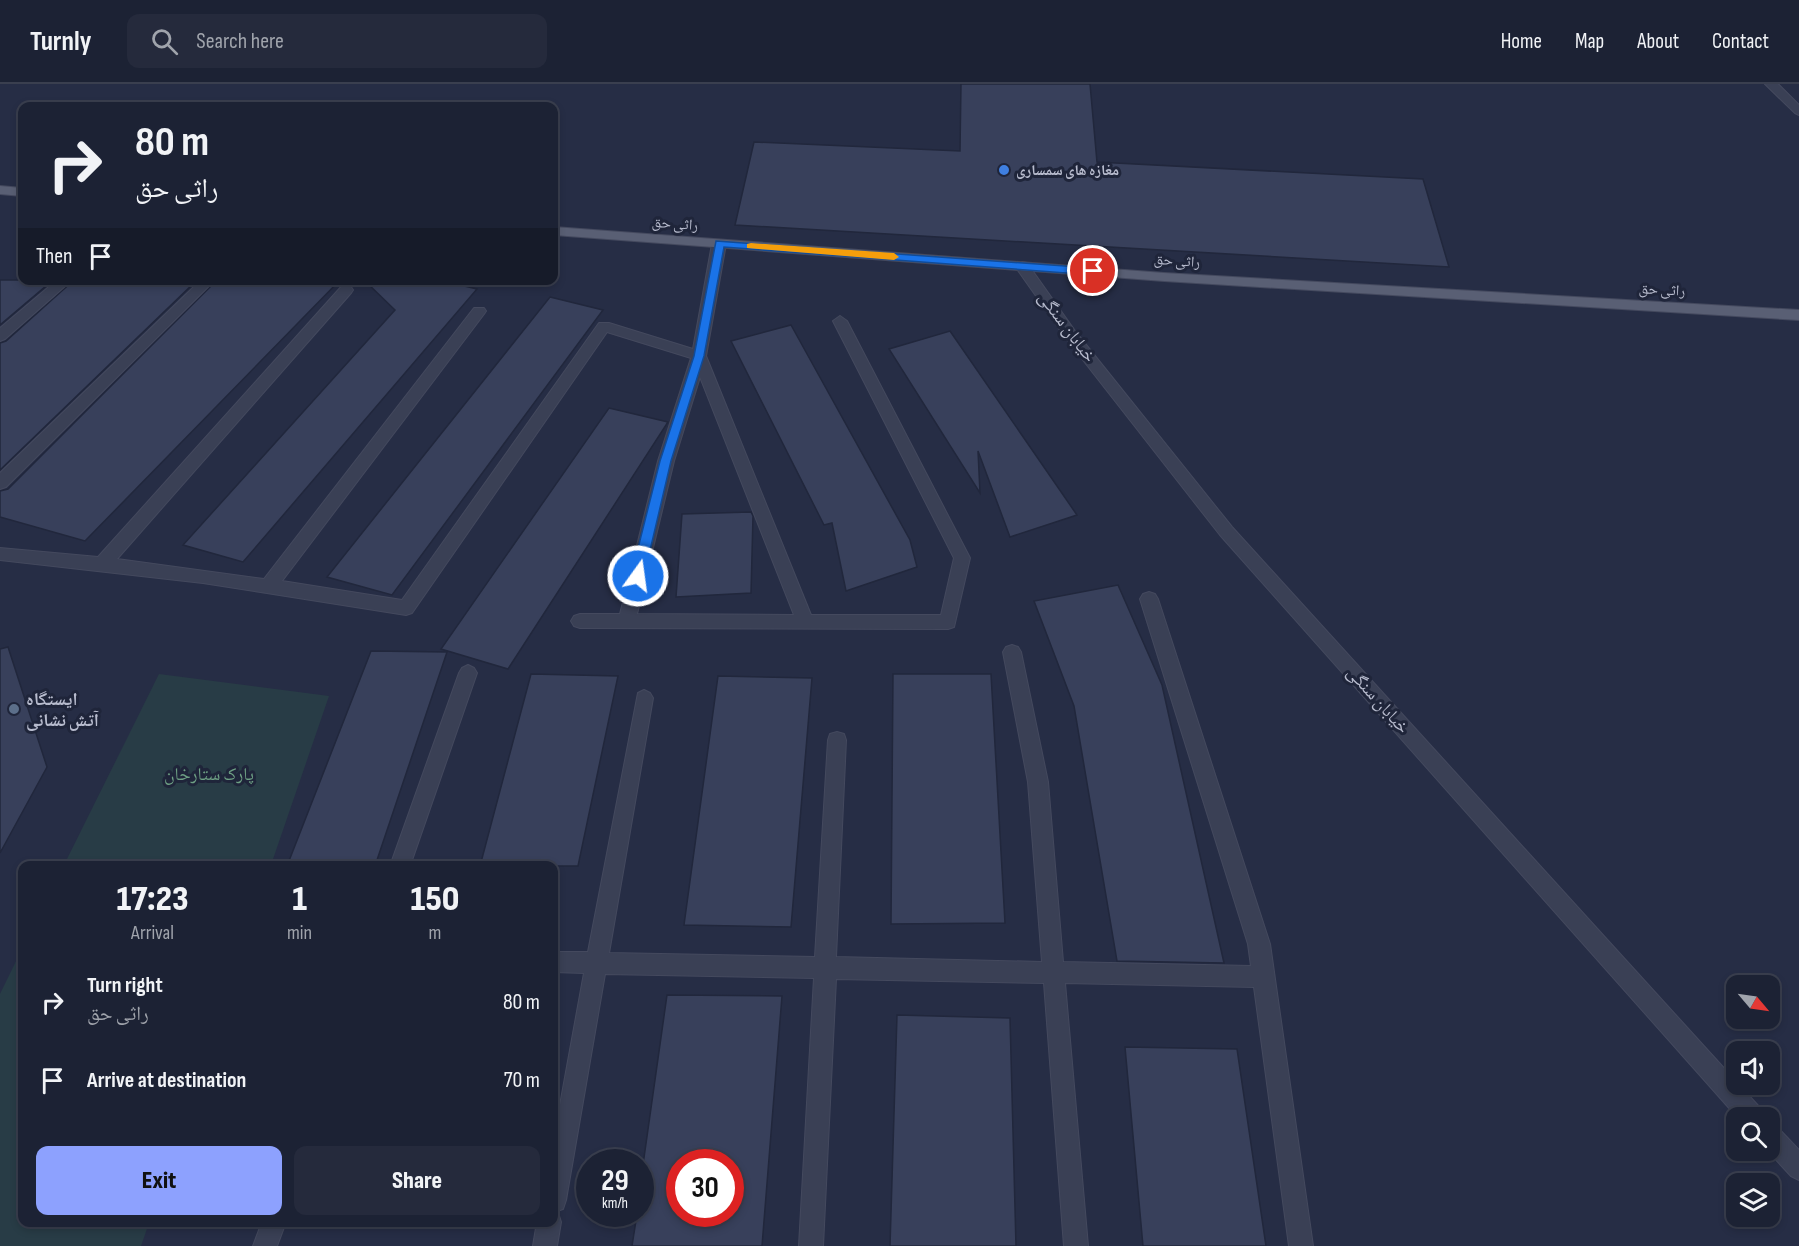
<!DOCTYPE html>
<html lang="en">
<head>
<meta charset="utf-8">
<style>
	body { margin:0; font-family:"Sofia Sans Condensed","Noto Naskh Arabic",sans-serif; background:#252a3c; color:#f1f3f6; height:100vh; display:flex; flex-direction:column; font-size:22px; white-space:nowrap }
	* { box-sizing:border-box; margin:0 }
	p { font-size:20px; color:#a0a4ac }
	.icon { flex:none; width:33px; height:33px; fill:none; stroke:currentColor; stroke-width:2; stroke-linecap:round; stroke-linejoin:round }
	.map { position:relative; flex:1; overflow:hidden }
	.sheet { position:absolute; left:18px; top:777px; width:540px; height:366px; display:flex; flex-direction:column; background:#1c2234; border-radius:12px; box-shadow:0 3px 9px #0003,0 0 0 2px #3a3f4f }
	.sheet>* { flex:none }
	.guide { position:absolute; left:18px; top:18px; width:540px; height:183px; border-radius:12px; box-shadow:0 3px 9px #0003,0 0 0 2px #3a3f4f; background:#1c2234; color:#f1f3f6; overflow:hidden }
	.needle { width:39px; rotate:119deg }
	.fabs { position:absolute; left:1726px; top:891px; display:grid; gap:12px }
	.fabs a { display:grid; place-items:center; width:54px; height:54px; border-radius:12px; background:#1c2234; box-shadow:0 3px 9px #0003,0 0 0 2px #3a3f4f; font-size:30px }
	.speed { position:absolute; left:576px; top:1065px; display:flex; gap:12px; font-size:30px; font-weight:700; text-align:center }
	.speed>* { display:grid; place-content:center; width:78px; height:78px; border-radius:50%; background:#1c2234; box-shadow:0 3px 9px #0003,0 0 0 2px #3a3f4f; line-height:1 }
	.speed small { font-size:15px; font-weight:400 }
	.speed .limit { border:9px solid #d22; background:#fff; color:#111 }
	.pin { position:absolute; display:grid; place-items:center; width:51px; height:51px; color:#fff; margin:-26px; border:3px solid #fff; border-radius:50%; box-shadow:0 2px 6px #0007 }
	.me { position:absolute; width:66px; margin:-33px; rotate:14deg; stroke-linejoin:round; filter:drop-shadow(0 0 4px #0008) }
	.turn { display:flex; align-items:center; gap:21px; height:126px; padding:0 18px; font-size:27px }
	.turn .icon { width:78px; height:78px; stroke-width:2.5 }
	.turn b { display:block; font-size:42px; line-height:51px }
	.then { display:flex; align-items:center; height:57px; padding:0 18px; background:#0003; gap:12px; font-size:22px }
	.eta { display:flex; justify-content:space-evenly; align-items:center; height:102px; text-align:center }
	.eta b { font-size:36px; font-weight:800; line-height:42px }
	.cta { display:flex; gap:12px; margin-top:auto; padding:12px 18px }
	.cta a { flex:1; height:69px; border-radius:12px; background:#8da1fe; color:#111; font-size:24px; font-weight:800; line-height:69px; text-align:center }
	.cta a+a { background:#252a3c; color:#f1f3f6 }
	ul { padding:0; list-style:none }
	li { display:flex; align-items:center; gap:18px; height:78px; padding:0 18px }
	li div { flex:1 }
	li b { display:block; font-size:22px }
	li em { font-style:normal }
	header { display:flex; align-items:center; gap:36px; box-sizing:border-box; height:84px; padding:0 30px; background:#1c2234; border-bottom:2px solid #3a3f4f }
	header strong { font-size:28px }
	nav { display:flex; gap:33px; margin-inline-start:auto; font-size:21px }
	.search { width:420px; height:54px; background:#252a3c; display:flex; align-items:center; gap:15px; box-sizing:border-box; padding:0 21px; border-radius:12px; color:#a0a4ac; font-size:22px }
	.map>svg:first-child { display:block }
	.green { fill:#283c46 }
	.building { fill:#38405b; stroke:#21273c; stroke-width:1.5; fill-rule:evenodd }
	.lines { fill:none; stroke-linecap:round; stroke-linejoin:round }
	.minor-casing { stroke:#44495e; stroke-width:2 }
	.major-casing { stroke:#44495e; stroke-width:2 }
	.minor { fill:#3a4055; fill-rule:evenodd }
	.major { fill:#595f74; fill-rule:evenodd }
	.route { fill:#1a73e8; stroke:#114b97; stroke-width:1.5 }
	.slow { fill:#f59e0b }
	.shop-dot { fill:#3f7fe0; stroke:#1f253a; stroke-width:2 }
	.service-dot { fill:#5c6f8a; stroke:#1f253a; stroke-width:2 }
	.labels { text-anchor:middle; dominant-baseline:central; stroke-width:6; stroke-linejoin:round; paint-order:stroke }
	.far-poi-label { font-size:15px; font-weight:bold; fill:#b8bcce; stroke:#1f253a; text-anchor:start }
	.far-street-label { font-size:15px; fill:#b8bcce; stroke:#1f253a }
	.street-label { font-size:18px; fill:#b8bcce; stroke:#1f253a }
	.poi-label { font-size:18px; font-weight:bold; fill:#b8bcce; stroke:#1f253a; text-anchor:start }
	.park-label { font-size:18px; fill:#6ea084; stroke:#1f253a }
</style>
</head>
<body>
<header>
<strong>Turnly</strong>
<div class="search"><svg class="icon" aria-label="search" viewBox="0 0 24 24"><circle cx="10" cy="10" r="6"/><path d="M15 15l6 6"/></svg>Search here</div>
<nav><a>Home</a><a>Map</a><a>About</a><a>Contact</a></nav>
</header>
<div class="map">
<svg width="1799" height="1162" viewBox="0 0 1799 1162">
	<rect width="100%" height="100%" fill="#262d45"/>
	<!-- green -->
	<g class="green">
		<path d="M159 590 329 612 271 781H64Z"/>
		<path d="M22 865V1138L149 1139 141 1162H0V910Z"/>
	</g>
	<!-- building -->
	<g class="building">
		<path d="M961 0H1090L1097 78 1423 95 1449 183 735 141 754 58 960 67Z"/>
		<path d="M0 196H53L0 241Z"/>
		<path d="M74 196H197L0 386V259L6 257Z"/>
		<path d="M217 196H340L85 457 0 433V407L8 405Z"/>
		<path d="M364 196H439L477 205 243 478 183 461 395 226Z"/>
		<path d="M550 213 603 226 392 511 327 493Z"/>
		<path d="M791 241 910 456 917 483 846 507 832 439 824 441 731 257Z"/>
		<path d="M950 247 1077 431 1010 453 978 367 980 409 889 265Z"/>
		<path d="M609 324 668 338 508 585 441 565Z"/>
		<path d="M751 428 753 432 751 509 676 513 682 430Z"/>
		<path d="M1118 501 1162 601 1224 879 1117 877 1074 622 1034 517Z"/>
		<path d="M8 563 47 683 0 769V565Z"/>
		<path d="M371 567 447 568 375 782H287Z"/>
		<path d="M531 590 618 592 578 782H480Z"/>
		<path d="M893 590H991L1005 839 891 840Z"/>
		<path d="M718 592 812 594 791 843 684 841Z"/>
		<path d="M667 911 782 912 762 1162H632L637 1130H640V1102ZM680 1078H730V1130H680Z"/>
		<path d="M897 931 1010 934 1016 1162H890Z"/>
		<path d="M1125 963 1237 965 1266 1162H1143Z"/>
	</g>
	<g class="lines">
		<defs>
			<g id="minor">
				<path d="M1765 0H1778L1799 21V31L1795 29Z"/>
				<path d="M719 156 726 160 706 272 811 531H941L954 474 833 237 840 232 847 237 970 474 954 543 948 545 580 544 574 542 571 537 574 532 580 530H620L658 377 691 274 607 248 412 529 406 531 203 499 0 476V464L98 473 341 203H351L353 206 351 209 117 475 264 495 474 224H484L486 227 484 230 282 497 402 516 599 239H609L693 265 712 160ZM700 293 794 531 637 530 674 377Z"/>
				<path d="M1022 178 1027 179 1075 247 1232 443 1762 1026 1765 1034H1738L1220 451 1065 253 1015 182Z"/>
				<path d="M57 196H72L5 255 0 257V244Z"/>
				<path d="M201 196H215L6 403 0 405V389Z"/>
				<path d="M1149 508 1155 510 1158 515 1270 860 1313 1162H1289L1254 903 1065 899 1088 1162H1064L1044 899 836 895 823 1162H799L814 894 605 890 566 1116 563 1125 554 1128 558 1129 561 1138 557 1162H533L537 1138H554V1054L584 889 554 888V868H588L638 609 644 606 650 609 653 614 609 869 815 873 828 656 830 650 837 648 844 650 846 656 836 873 1042 878 1028 698 1003 568 1006 563 1012 561 1018 563 1021 568 1048 698 1063 878 1251 882 1248 860 1140 515 1143 510Z"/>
				<path d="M468 581 474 584 477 589 410 782H390L459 589 462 584Z"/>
				<path d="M1770 1040 1778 1044 1799 1066V1096L1791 1092 1767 1066H1770Z"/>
				<path d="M262 1138H286L277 1162H253Z"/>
			</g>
			<g id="major">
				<path d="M0 102 22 104V112L0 110Z"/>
				<path d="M554 143 1164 189 1799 226V236L1164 197 554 151Z"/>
			</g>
		</defs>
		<!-- minor casing -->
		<use href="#minor" class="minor-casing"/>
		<!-- major casing -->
		<use href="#major" class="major-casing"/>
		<!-- minor -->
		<use href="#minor" class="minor"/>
		<!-- major -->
		<use href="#major" class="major"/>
	</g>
	<!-- route -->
	<path class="route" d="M716 157 1093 184 1098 187 1093 191 724 163 704 272 671 377 644 492 638 497 631 492 660 377 694 272Z"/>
	<!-- slow -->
	<path class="slow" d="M751 159 894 169 899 173 894 176 747 164V160Z"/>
	<!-- markers -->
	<circle class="shop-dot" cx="1004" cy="86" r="6"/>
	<circle class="service-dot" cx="14" cy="625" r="6"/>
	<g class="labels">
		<!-- far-poi labels -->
		<g class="far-poi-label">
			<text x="1016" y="86">مغازه های سمساری</text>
		</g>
		<!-- far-street labels -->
		<g class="far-street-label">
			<text transform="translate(675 140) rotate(4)">راثی حق</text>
			<text transform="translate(1177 177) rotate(4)">راثی حق</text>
			<text transform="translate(1662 206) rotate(3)">راثی حق</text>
		</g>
		<!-- street labels -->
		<g class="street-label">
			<text transform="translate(1067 243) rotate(53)">خیابان سنگی</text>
			<text transform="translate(1378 616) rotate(48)">خیابان سنگی</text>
		</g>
		<!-- poi labels -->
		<g class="poi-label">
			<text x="26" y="615">ایستگاه<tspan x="26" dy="21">آتش نشانی</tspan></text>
		</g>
		<!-- park labels -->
		<g class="park-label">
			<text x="209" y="690">پارک ستارخان</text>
		</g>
	</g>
</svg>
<div class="fabs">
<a><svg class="needle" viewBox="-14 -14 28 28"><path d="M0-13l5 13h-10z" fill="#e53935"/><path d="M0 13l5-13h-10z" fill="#a0a4ac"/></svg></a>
<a><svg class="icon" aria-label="sound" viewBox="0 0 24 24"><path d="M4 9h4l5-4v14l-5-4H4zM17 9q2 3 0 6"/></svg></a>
<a><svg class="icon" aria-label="search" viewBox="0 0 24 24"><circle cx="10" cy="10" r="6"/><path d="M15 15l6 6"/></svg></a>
<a><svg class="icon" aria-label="layers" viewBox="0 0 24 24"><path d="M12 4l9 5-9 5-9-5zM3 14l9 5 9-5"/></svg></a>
</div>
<div class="speed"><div>29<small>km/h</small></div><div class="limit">30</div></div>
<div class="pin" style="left:1093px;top:187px;background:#d93025"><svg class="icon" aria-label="arrive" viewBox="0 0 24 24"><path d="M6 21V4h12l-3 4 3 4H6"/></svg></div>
<svg class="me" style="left:638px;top:492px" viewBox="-20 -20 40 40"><circle r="17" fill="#1a73e8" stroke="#fff" stroke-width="3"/><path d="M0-11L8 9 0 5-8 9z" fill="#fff"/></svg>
<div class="guide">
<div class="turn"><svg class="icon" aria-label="right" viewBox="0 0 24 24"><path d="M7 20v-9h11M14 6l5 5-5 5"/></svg><div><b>80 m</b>راثی حق</div></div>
<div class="then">Then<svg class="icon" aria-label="arrive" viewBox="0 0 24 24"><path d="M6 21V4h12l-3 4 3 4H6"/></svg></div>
</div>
<section class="sheet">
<div class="eta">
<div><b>17:23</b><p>Arrival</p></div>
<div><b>1</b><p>min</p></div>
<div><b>150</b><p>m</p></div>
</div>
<ul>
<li><svg class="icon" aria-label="right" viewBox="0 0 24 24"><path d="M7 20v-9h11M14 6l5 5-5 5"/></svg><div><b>Turn right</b><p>راثی حق</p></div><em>80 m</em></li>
<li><svg class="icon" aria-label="arrive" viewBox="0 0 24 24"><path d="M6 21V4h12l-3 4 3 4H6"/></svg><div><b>Arrive at destination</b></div><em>70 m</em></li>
</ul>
<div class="cta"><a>Exit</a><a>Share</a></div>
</section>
</div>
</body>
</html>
